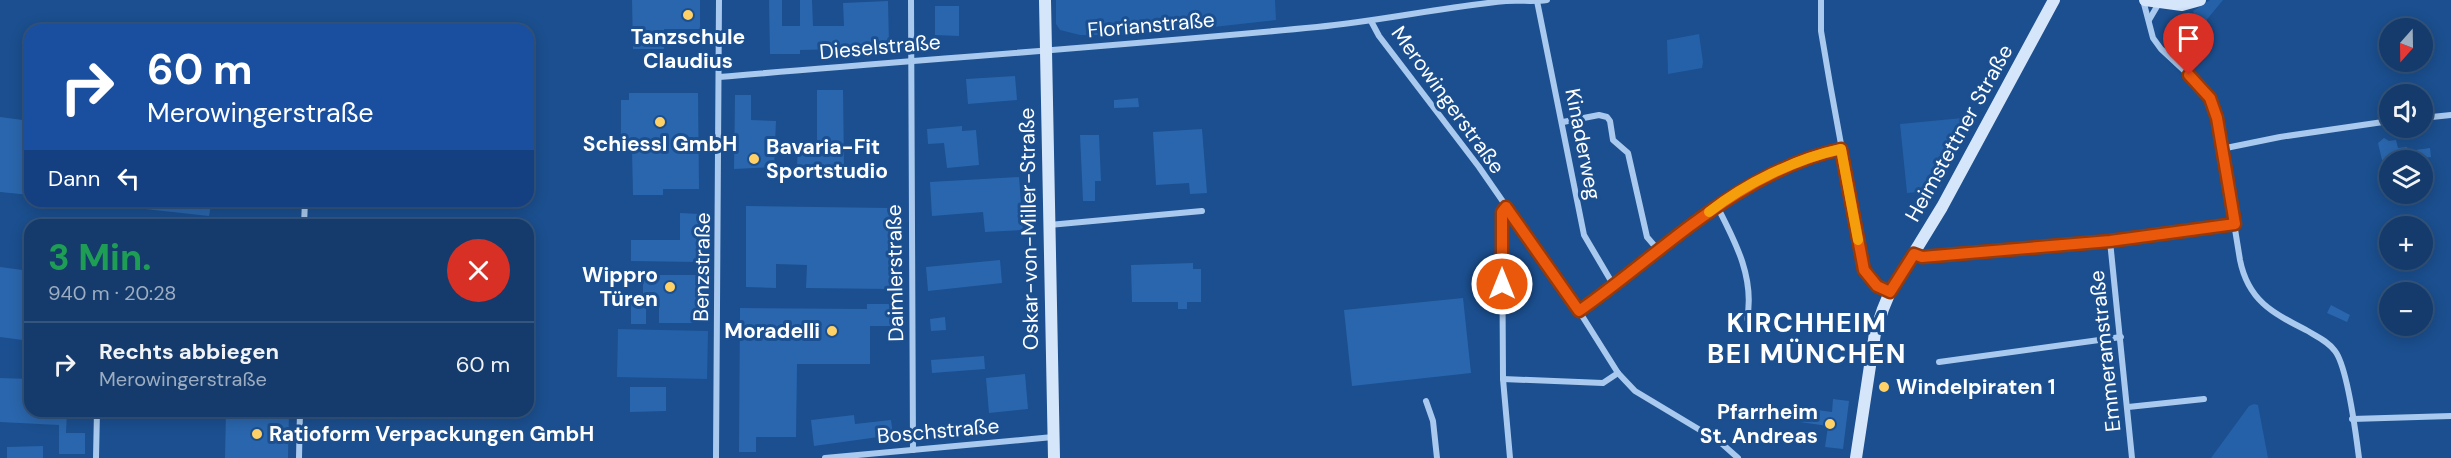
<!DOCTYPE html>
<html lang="de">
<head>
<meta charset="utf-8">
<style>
	body { margin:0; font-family:"DM Sans",sans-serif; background:#214673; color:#f1f3f6; height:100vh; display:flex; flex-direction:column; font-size:22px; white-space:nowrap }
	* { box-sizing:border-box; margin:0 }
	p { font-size:20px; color:#9dadc1 }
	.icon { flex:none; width:33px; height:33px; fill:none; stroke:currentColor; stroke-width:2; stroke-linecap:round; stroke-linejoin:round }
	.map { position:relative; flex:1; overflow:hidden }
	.details { position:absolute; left:24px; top:219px; width:510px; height:198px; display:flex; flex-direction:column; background:#143b6b; border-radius:18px; box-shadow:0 3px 15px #0003,0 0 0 2px #33557e }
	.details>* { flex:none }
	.banner { position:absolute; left:24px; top:24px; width:510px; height:183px; border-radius:18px; box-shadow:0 3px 15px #0003,0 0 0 2px #33557e; background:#1a4fa0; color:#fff; overflow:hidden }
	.needle { width:39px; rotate:200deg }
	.tools { position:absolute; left:2379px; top:18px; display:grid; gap:12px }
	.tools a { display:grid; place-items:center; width:54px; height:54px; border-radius:50%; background:#143b6b; box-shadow:0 3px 15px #0003,0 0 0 2px #33557e; font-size:30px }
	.pin { position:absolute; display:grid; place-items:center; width:51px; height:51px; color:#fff; margin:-62px -26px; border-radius:50% 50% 50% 0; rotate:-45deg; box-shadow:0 0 6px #0007 }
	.pin .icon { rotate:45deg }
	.me { position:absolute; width:66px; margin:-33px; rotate:0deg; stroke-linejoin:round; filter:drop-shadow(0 0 4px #0008) }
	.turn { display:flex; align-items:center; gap:21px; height:126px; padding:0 24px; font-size:27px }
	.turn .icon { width:78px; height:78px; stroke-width:2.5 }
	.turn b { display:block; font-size:42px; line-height:51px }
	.then { display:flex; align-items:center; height:57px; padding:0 24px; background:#0003; gap:12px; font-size:22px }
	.round { display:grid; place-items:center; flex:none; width:63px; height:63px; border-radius:32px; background:#214673 }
	.headline { display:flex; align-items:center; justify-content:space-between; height:102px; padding:0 24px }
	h1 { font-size:36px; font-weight:700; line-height:45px; color:#1e9e55 }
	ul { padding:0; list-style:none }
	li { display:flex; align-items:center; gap:18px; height:84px; padding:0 24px; border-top:2px solid #33557e }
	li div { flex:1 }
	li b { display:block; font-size:22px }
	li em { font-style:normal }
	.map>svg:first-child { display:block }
	.green { fill:#2461a8 }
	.building { fill:#2a66ad }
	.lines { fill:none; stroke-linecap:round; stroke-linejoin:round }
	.street { stroke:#a9c9ee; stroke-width:6 }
	.secondary { stroke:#d6e6fa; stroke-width:12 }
	.route-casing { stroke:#983908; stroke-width:15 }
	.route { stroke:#ea580c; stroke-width:10 }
	.slow { stroke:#f59e0b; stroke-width:10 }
	.poi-dot { fill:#ffd166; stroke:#1b4f8f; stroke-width:2 }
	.labels { text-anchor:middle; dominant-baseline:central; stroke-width:6; stroke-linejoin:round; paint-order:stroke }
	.street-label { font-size:21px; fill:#fff; stroke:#1b4f8f }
	.poi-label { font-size:21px; font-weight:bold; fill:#fff; stroke:#1b4f8f; text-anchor:start }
	.district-label { font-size:27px; font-weight:bold; letter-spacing:1.5px; fill:#fff; stroke:#1b4f8f }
</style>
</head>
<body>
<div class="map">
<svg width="2451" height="458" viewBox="0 0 2451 458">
	<rect width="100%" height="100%" fill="#1b4f8f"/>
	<!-- green -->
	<g class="green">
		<path d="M1056 0H1275L1276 20 1160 33 1159 29 1147 30 1146 35H1080L1060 30 1056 24Z"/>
		<path d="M2210 0H2223L2204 23 2198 24 2193 11Z"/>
		<path d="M1699 34 1703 62 1702 68 1668 74 1667 40Z"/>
		<path d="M1973 117 1939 190 1907 193 1900 124Z"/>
		<path d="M618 329 708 331 707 379 617 377Z"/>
		<path d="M2254 404 2258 405 2268 458H2211L2249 406Z"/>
	</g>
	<!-- building -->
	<g class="building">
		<path d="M632 0H700V29H664V49H633Z"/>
		<path d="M769 0H782V26H800V0H812L813 26H844L843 3 888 1 889 45 841 47V49L800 50V54H770Z"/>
		<path d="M935 6H959V36L935 35Z"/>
		<path d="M1015 76 1017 100 968 104 966 79Z"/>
		<path d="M817 90H843L844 168 797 166 798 147 817 148Z"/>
		<path d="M629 93H698L699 189H663V195H633L632 150H629V144H621V100H629Z"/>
		<path d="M735 95H751V120L776 121 774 167 734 169Z"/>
		<path d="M1138 98 1139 107 1114 108V100Z"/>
		<path d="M0 117 30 121V195L0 192Z"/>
		<path d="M962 126V131L976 130 979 165 947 168 944 143 928 144 927 129Z"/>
		<path d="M1202 129 1207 193 1190 194 1189 183 1156 185 1153 132Z"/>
		<path d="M1080 135H1099L1101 181H1095V201H1083Z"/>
		<path d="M2384 138 2389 141 2396 140 2398 148 2407 147 2408 151 2430 148 2431 157 2423 158 2424 160H2382L2378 143Z"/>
		<path d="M1019 177 1023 230 985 232 983 212 932 216 930 182Z"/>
		<path d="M119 201H207V204L211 205 209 216 118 206Z"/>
		<path d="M746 206 891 208V289L806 288 807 265 776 264V288L746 287Z"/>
		<path d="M680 213 700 214 699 262 631 261V240H680Z"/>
		<path d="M1000 260 1002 283 928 291 926 267Z"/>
		<path d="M1193 263V269H1201V302H1187V309H1178V302H1132L1131 265Z"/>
		<path d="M0 267 30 271V341L0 337Z"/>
		<path d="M643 275H697V323H659V308H646V324H631V298H643Z"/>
		<path d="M1463 298 1471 373 1352 386 1344 310Z"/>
		<path d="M867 304H894L893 326H870V364H797L796 437H756V452H739L740 308 867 309Z"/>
		<path d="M2331 305 2350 315 2347 322 2327 313Z"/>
		<path d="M945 317 946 330 931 331 930 319Z"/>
		<path d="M984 356 985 369 932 373 931 360Z"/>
		<path d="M1025 374 1028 409 989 413 986 378Z"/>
		<path d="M0 378 30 379V411H67L66 433H85V454H59V425L0 422Z"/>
		<path d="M630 387H666V411L630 412Z"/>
		<path d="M1833 399 1849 401 1843 449 1825 447 1828 426 1800 422 1802 408 1832 412Z"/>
		<path d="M226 411H289L288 458H225Z"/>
		<path d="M854 415 855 424 891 420 893 435 814 446 811 420Z"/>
		<path d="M43 446V458H7V447Z"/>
	</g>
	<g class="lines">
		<!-- street -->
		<g class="street">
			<path d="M911 0 913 450"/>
			<path d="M1821 0V31L1830 84 1864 270 1877 286 1889 292"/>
			<path d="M2143 0 2153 38 2161 49 2189 75 2210 98 2217 118 2240 260C2248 300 2272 313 2306 330 2316 336 2328 341 2335 351 2348 368 2356 435 2359 458"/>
			<path d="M1537 1 1584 235 1614 286"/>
			<path d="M2149 20 2159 3"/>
			<path d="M1371 21 1379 36 1479 167 1579 311 1618 373 1635 391 1720 442 1738 458"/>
			<path d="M719 77C918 60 1118 46 1317 27 1380 21 1443 7 1506 1 1520 0 1533 2 1547 0"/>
			<path d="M2422 118 2451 115"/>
			<path d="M1563 122 1599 115 1607 117 1610 121 1613 140 1628 153 1647 237 1659 251"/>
			<path d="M2221 149 2280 137 2390 121"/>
			<path d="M1717 206C1735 241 1755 278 1747 319"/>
			<path d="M1506 207 1502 212 1503 379 1510 458"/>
			<path d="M304 225 305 201"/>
			<path d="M1049 225 1202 211"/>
			<path d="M2110 241 2132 458"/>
			<path d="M1914 254 1922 257 2110 241 2235 224"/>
			<path d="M1579 311C1662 253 1739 170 1841 149"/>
			<path d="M1939 362 2121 337"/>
			<path d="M1503 379 1603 383 1618 373"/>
			<path d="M1426 401 1433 421 1437 458"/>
			<path d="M2128 407 2204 399"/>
			<path d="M2352 419 2451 416"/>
			<path d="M96 458 97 411"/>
			<path d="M299 458 300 411"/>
			<path d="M716 458 719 0"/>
			<path d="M825 458 1053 437"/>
		</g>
		<!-- secondary -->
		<g class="secondary">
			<path d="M1045 0 1054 458"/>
			<path d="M2145 0 2182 5 2200 0"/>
			<path d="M1856 458 1875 333 1883 309 1890 292 1942 207 2054 0"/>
		</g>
	</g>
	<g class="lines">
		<defs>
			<path id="route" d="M1502 284V212L1506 207 1579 311C1662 253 1739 171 1841 149L1864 270 1877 286 1890 292 1914 254 1922 257 2110 241 2235 224 2217 118 2210 98 2189 75"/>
		</defs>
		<!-- route casing -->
		<use href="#route" class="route-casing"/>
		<!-- route -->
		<use href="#route" class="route"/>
		<!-- slow -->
		<path class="slow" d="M1709 212C1746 183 1795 159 1841 149L1858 240"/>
	</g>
	<!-- markers -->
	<g class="poi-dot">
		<circle cx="688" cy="15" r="6"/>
		<circle cx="660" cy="122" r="6"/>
		<circle cx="754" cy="159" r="6"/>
		<circle cx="670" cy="287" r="6"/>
		<circle cx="832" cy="331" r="6"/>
		<circle cx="1884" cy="387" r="6"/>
		<circle cx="1830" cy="424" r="6"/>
		<circle cx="257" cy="434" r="6"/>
	</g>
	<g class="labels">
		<!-- street labels -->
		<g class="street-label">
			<text transform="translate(1151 25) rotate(-5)">Florianstraße</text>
			<text transform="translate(880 47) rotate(-5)">Dieselstraße</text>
			<text transform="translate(1448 100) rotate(54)">Merowingerstraße</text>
			<text transform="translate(1959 133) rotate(-61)">Heimstettner Straße</text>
			<text transform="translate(1583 144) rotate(79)">Kinaderweg</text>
			<text transform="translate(1029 229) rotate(-91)">Oskar-von-Miller-Straße</text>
			<text transform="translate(702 267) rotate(-89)">Benzstraße</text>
			<text transform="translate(895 273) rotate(-91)">Daimlerstraße</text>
			<text transform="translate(2105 351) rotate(-96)">Emmeramstraße</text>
			<text transform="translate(938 431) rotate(-5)">Boschstraße</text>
		</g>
		<!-- poi labels -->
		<g class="poi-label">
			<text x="688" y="37" text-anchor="middle">Tanzschule<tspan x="688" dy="24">Claudius</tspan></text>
			<text x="660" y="144" text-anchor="middle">Schiessl GmbH</text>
			<text x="766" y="147">Bavaria-Fit<tspan x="766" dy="24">Sportstudio</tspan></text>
			<text x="658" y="275" text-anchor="end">Wippro<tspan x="658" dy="24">Türen</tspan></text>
			<text x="820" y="331" text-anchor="end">Moradelli</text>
			<text x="1896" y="387">Windelpiraten 1</text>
			<text x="1818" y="412" text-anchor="end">Pfarrheim<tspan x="1818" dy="24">St. Andreas</tspan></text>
			<text x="269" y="434">Ratioform Verpackungen GmbH</text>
		</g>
		<!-- district labels -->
		<g class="district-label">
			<text x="1807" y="322">KIRCHHEIM<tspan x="1807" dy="31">BEI MÜNCHEN</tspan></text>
		</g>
	</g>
</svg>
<div class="tools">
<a><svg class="needle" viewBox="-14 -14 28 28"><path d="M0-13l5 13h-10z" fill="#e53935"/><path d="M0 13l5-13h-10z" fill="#9dadc1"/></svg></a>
<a><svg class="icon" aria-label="sound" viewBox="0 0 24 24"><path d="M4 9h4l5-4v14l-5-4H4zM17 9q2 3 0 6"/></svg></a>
<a><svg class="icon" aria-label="layers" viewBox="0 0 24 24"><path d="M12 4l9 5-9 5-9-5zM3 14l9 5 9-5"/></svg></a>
<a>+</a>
<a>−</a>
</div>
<div class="pin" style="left:2189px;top:75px;background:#d93025"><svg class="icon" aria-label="arrive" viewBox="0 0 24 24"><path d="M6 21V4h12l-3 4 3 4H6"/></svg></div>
<svg class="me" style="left:1502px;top:284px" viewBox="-20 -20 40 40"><circle r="17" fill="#ea580c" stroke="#fff" stroke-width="3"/><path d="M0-11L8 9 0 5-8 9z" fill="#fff"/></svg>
<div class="banner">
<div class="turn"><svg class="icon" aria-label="right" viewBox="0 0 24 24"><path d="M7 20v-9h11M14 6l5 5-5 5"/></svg><div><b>60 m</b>Merowingerstraße</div></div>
<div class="then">Dann<svg class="icon" aria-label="left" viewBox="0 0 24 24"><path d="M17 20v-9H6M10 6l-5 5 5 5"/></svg></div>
</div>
<section class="details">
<div class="headline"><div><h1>3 Min.</h1><p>940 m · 20:28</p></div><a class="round" style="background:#d93025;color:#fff"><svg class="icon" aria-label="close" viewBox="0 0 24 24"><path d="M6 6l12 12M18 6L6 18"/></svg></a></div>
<ul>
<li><svg class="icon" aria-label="right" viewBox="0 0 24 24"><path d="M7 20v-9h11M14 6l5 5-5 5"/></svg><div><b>Rechts abbiegen</b><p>Merowingerstraße</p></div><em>60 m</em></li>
</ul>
</section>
</div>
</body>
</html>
